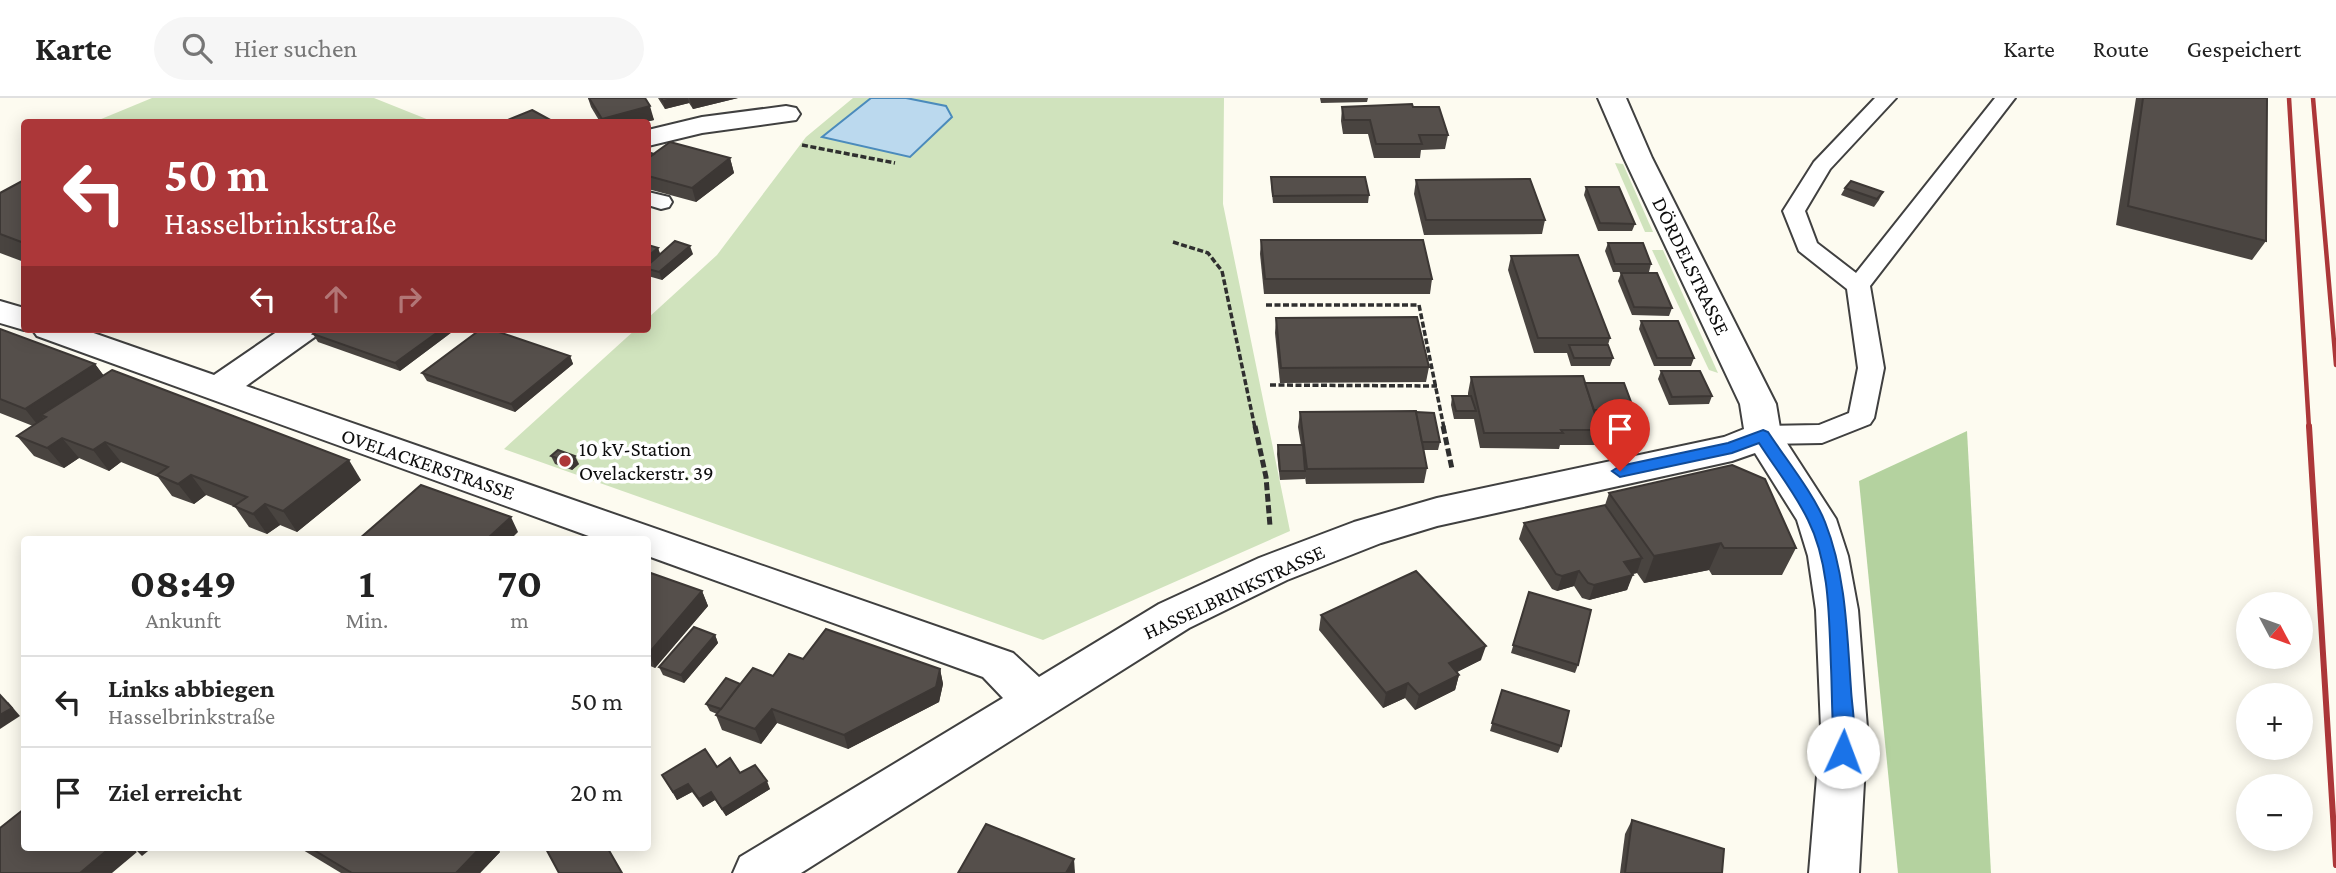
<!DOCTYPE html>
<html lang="de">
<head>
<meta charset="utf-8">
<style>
	body { margin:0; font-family:"Crimson Pro",serif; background:#f6f6f6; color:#222; height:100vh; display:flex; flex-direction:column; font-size:26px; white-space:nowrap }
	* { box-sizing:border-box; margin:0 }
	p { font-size:23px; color:#767676 }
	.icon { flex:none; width:38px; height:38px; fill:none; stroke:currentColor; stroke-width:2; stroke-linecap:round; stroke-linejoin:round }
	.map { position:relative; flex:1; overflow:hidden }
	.sheet { position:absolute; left:21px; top:438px; width:630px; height:315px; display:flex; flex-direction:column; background:#fff; border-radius:7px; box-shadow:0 4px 18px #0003 }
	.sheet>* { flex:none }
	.banner { position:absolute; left:21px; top:21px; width:630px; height:214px; border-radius:7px; box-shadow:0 4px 18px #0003; background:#ac3739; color:#fff; overflow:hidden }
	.needle { width:46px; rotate:131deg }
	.buttons { position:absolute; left:2236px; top:494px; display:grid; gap:14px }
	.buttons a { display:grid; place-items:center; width:77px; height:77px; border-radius:50%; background:#fff; box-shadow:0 4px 18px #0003; font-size:35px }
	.pin { position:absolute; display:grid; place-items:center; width:60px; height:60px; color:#fff; margin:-72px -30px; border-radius:50% 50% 50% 0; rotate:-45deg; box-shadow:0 0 7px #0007 }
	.pin .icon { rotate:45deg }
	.me { position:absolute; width:77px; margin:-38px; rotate:2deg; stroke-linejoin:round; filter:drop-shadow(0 0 5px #0008) }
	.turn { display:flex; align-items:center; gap:24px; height:147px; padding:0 28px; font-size:32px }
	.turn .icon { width:91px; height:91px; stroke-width:2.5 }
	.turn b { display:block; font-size:49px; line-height:60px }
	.lanes { display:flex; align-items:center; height:66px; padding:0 28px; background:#0003; justify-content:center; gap:35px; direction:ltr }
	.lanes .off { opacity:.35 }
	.eta { display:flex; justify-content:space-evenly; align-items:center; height:119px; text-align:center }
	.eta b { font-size:42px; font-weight:700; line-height:49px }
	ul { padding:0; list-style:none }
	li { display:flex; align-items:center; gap:21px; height:91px; padding:0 28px; border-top:2px solid #e0e0e0 }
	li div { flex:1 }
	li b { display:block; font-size:26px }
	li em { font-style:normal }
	header { display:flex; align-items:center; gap:42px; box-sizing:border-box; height:98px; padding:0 35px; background:#fff; border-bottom:2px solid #e0e0e0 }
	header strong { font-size:33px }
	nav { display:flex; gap:38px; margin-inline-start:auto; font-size:24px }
	.search { width:490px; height:63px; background:#f6f6f6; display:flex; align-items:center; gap:18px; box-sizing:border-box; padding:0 24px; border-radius:38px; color:#767676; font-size:26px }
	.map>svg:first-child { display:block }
	.green { fill:#d0e3bd }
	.forest { fill:#b4d29f }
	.water { fill:#bbd9ee; stroke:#4b8bbc; stroke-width:2 }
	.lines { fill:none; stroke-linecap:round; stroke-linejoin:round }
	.service-casing { stroke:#404040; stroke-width:4 }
	.minor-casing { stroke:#404040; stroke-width:4 }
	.path-far1 { stroke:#2f2f2f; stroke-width:3.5; stroke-dasharray:6 2.5; stroke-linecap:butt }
	.path { stroke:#2f2f2f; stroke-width:5; stroke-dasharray:8 3.5; stroke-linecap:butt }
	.service { fill:#fff; fill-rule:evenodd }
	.minor { fill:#fff; fill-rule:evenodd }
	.rail-far1 { stroke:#ac3739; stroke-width:4.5 }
	.rail { stroke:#ac3739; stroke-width:6 }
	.wall { fill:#494440 }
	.shaded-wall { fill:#3c3734 }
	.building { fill:#554f4b; stroke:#3c3734; stroke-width:2 }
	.route { fill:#1a73e8; stroke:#114b97; stroke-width:2 }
	.poi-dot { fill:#ac3739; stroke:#fff; stroke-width:2.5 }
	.labels { text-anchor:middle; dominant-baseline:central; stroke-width:7; stroke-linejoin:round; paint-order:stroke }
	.street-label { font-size:21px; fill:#0d0d0d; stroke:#fff }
	.poi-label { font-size:21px; fill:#0d0d0d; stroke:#fff; text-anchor:start }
</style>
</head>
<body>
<header>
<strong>Karte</strong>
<div class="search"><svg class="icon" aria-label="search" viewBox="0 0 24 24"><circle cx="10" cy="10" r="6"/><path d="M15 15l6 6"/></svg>Hier suchen</div>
<nav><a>Karte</a><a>Route</a><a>Gespeichert</a></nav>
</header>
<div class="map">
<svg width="2336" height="775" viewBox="0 0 2336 775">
	<rect width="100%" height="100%" fill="#fdfbf0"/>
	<!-- green -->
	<g class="green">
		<path d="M152 0H374L434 24H94Z"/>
		<path d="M853 0H1224L1223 106 1290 433 1043 542 504 351 636 231H648V220L717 157 806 39Z"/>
		<path d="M1615 65 1623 66 1653 134H1645Z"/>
		<path d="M1652 152H1663L1718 275 1709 272Z"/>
	</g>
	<!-- forest -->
	<path class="forest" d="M1967 333 1991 775H1898L1859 383Z"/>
	<!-- water -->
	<path class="water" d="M871 0H906L946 8 952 19 910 59 822 39Z"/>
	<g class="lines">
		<defs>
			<g id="service">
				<path d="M1875 0H1896L1830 71 1805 113 1817 145 1856 175 1995 0H2015L1870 188 1884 270 1874 320 1870 326 1822 345 1763 346 1753 343 1750 337 1753 331 1763 328 1819 327 1849 315 1858 270 1847 191 1799 153 1783 113 1814 64Z"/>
				<path d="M648 94 669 99 672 104 669 109 661 111 648 107Z"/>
			</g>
			<g id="minor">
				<path d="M1598 0H1626L1652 60 1776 306 1781 336 1836 421 1848 458 1858 512 1867 630 1859 775H1809L1821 630 1816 512 1808 458 1797 422 1755 355 1732 363 1437 428 1381 445 1287 482 1189 530 801 775H733L740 759 1003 600 983 579 648 458V441H597L37 238 32 231H82L214 277 281 231H321L316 238 246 288 1013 555 1039 579 1159 506 1259 460 1354 424 1437 400 1724 339 1744 331 1740 306 1624 60Z"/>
				<path d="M786 8 796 10 800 16 796 22 702 35 648 48V32L702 19Z"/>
				<path d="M0 203 24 210V231H29L24 232 0 225Z"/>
			</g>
		</defs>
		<!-- service casing -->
		<use href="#service" class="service-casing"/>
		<!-- minor casing -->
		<use href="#minor" class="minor-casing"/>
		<!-- path-far1 -->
		<g class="path-far1">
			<path d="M802 47 895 65"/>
			<path d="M1173 144 1208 155 1222 173 1255 330"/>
			<path d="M1266 207H1419L1444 330"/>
			<path d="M1270 287 1437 288"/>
		</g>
		<!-- path -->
		<g class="path">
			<path d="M1255 328 1266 379 1270 428"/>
			<path d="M1443 328 1452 371"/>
		</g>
		<!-- service -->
		<use href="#service" class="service"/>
		<!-- minor -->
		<use href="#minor" class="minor"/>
		<!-- rail-far1 -->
		<g class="rail-far1">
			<path d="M2289 0 2309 330"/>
			<path d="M2313 0 2336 267"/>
		</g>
		<!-- rail -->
		<path class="rail" d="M2309 328 2336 767"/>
	</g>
	<!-- wall -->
	<g class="wall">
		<path d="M588 0H645L654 22 645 24H600L591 9Z"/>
		<path d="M658 0H738L693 11 689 5 665 11Z"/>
		<path d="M1320 0H1368L1367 4 1321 5Z"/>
		<path d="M2136 0H2267L2266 143 2252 162 2116 127Z"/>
		<path d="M1342 9H1413L1448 37 1445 51 1421 52 1420 60H1374L1368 36H1343L1341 23Z"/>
		<path d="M648 54 654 56 730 60 734 75 696 104 648 91Z"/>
		<path d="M1271 79 1369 97 1368 105H1273L1271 86Z"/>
		<path d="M24 82V164L0 155V95Z"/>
		<path d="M1416 82 1545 122 1542 136 1424 137 1414 96Z"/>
		<path d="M1586 89 1635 126 1632 133H1598L1584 97Z"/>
		<path d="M1845 90 1883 94 1879 102 1874 109 1841 97Z"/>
		<path d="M1261 142 1432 181 1430 196H1264L1260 156Z"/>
		<path d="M1608 145 1651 166 1649 174H1613L1605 153Z"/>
		<path d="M648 147 658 150 660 156H693L662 182 648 178Z"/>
		<path d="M1511 158 1610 240 1608 247 1613 260 1610 268H1571L1567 255H1534L1508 172Z"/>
		<path d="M1621 175 1672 210 1669 218 1632 217 1618 183Z"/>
		<path d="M1276 220 1429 269 1426 284 1280 285 1275 235Z"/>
		<path d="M1641 223 1694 260 1691 268H1654L1639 231Z"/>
		<path d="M0 231 95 266 104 278 361 382 297 434 280 427 267 436 249 429 235 409 206 397 194 406 172 398 158 379 121 364 109 373 79 360 64 370 34 358 17 338 33 328 0 315Z"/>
		<path d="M320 231H456L400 273 318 244 313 236Z"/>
		<path d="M570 258 573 266 515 314 427 283 422 275Z"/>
		<path d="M1661 273 1712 298 1709 306 1669 307 1658 281Z"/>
		<path d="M1471 279 1585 285 1634 312 1631 321 1596 320 1600 332 1595 347H1560L1559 351 1480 350 1474 321H1454L1451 307 1452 298H1468V295Z"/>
		<path d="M1300 314H1416L1440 344 1438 352H1423L1427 370 1424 385 1306 386 1305 379V381L1280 382 1277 356 1278 347H1301L1298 329Z"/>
		<path d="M551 358 579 366 572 372 555 366Z"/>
		<path d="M1609 395 1796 450 1782 477H1712L1709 472 1644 485 1637 475 1632 476 1627 492 1589 502 1582 500 1574 488 1557 493 1552 491 1519 441 1524 425 1605 407Z"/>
		<path d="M648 474 702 493 708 508 655 570 648 567Z"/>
		<path d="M1529 494 1578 567 1575 575 1511 555Z"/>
		<path d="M1321 517 1481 562 1457 574 1459 577 1455 592 1415 612 1405 600 1383 610 1319 532Z"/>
		<path d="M715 537 718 545 684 585 663 577 659 569Z"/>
		<path d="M803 561 940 571 943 586 939 604 848 651 777 625 761 646 722 632 716 617 717 616 710 613 706 606 740 586 773 578Z"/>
		<path d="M1502 592 1561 648 1558 655 1490 633Z"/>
		<path d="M717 669 740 675 770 691 726 718 715 702 703 709 692 694 677 702 662 677Z"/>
		<path d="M1632 722 1722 775H1620L1625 736Z"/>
		<path d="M298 749H496L500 754 480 775H341Z"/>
	</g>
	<!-- shaded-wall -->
	<g class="shaded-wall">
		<path d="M677 0H688L689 5 665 11 663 3Z"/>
		<path d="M689 0H738L693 11Z"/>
		<path d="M650 8 654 22 645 24H603L602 21Z"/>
		<path d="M730 60 734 75 696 104 692 90Z"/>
		<path d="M690 148 693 156 662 182 659 174Z"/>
		<path d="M658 150 663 164 648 171V158Z"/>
		<path d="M442 231H456L400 273 395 265Z"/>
		<path d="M570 258 573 266 515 314 511 306Z"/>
		<path d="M95 266 110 286 46 319 41 317 48 326 41 331 25 311Z"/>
		<path d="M62 340 79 360 64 370 47 350Z"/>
		<path d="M105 344 121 364 109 373 93 352Z"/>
		<path d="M575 358 579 366 572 372 568 364Z"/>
		<path d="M349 362 361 382 297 434 283 413Z"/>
		<path d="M191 377 206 397 194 406 178 386Z"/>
		<path d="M265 406 280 427 267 436 253 416Z"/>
		<path d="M511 419 518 434 511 441H487Z"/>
		<path d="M1721 445 1709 472 1644 485 1654 458Z"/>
		<path d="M1642 460 1637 475 1619 479 1624 464Z"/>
		<path d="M1579 473 1574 488 1557 493 1562 478Z"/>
		<path d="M1633 477 1627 492 1589 502 1594 487Z"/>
		<path d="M702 493 708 508 655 570 649 555Z"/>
		<path d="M715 537 718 545 684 585 681 577Z"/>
		<path d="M1486 548 1481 562 1445 580 1449 565Z"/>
		<path d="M940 571 943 586 939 604 848 651 844 637Z"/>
		<path d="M1459 577 1455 592 1415 612 1419 597Z"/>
		<path d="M1408 585 1405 600 1383 610 1386 595Z"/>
		<path d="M8 604 20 618 0 631V617Z"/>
		<path d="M772 611 777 625 761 646 755 631Z"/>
		<path d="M767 683 770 691 726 718 722 711Z"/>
		<path d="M688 686 692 694 677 702 673 694Z"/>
		<path d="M711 694 715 702 703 709 699 701Z"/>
		<path d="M111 749H131L137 754 112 775H80Z"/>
		<path d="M133 749H153L142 758Z"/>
		<path d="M481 749H496L500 754 480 775H456Z"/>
		<path d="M1074 761 1075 775H1066Z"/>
	</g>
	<!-- building -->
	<g class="building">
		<path d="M589 0H645L650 8 602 21Z"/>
		<path d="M661 0H676L663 3Z"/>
		<path d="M2143 0H2267L2266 143 2128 108Z"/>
		<path d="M1412 6 1413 9H1439L1448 37H1419L1422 46H1376L1370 22H1344L1342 9Z"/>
		<path d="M532 12 554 24H503Z"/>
		<path d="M670 44 730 60 692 90 648 78V60Z"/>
		<path d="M648 54 654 56 648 60Z"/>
		<path d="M1271 79H1365L1369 97 1273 98Z"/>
		<path d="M1530 81 1545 122H1426L1416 82Z"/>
		<path d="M24 82V145L0 136V95Z"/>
		<path d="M1851 83 1883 94 1877 101 1845 90Z"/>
		<path d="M1586 89H1619L1635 126 1600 125Z"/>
		<path d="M1261 142H1423L1432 181H1265Z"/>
		<path d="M675 143 690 148 659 174 648 171V167Z"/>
		<path d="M1608 145H1643L1651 166H1615Z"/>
		<path d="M648 147 658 150 648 158Z"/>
		<path d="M1578 157 1610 240H1538L1511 158Z"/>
		<path d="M1621 175H1657L1672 210 1634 209Z"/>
		<path d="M1417 219 1429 269 1281 270 1276 220Z"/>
		<path d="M1641 223H1678L1694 260H1657Z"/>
		<path d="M0 231 95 266 25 311 0 301Z"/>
		<path d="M320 231H442L395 265 313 236Z"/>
		<path d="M481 231H490L570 258 511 306 422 275Z"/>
		<path d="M1569 247H1608L1613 260H1574Z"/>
		<path d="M112 272 349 362 283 413 265 406 253 416 234 408 247 399 191 377 178 386 157 377 168 369 105 344 93 352 62 340 47 350 17 338 46 319 41 317Z"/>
		<path d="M1661 273H1700L1712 298 1672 299Z"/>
		<path d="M1583 278 1600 332H1561L1563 335H1484L1471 279Z"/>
		<path d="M1585 285H1624L1634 312H1594Z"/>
		<path d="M1452 298H1471L1476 313H1456Z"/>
		<path d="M1416 313 1427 370 1307 371 1300 314Z"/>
		<path d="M1416 314 1434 315 1440 344H1422Z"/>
		<path d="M1278 347H1303L1305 373H1280Z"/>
		<path d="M558 352 575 358 568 364 551 358Z"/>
		<path d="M1732 367 1765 381 1796 450H1724L1721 445 1654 458 1609 395Z"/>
		<path d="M421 387 511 419 487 441H359Z"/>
		<path d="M1605 407 1642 460 1624 464 1633 477 1594 487 1588 485 1579 473 1562 478 1556 476 1524 425Z"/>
		<path d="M1416 473 1486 548 1449 565 1459 577 1419 597 1408 585 1386 595 1321 517Z"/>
		<path d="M648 474 702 493 649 555H648Z"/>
		<path d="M1529 494 1591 512 1578 567 1513 547Z"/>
		<path d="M694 529 715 537 681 577 659 569Z"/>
		<path d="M826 531 940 571 936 589 844 637 772 611 755 631 716 617 753 570 773 578 789 556 803 561Z"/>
		<path d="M726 580 740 586 721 611 706 606Z"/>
		<path d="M1502 592 1569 613 1561 648 1492 625Z"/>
		<path d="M0 597 12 610 0 617Z"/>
		<path d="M705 651 717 669 730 660 740 675 755 667 767 683 722 711 711 694 699 701 688 686 673 694 662 677Z"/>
		<path d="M24 711V749H111L80 775H0V730Z"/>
		<path d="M1632 722 1724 751 1722 775H1625Z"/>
		<path d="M986 726 1074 761 1066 775H958Z"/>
		<path d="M309 749H481L456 775H352Z"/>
		<path d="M545 749H607L622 775H559Z"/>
	</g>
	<!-- route -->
	<path class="route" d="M1763 332 1768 334C1785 360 1814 396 1825 424 1846 477 1847 535 1851 591 1852 612 1859 641 1849 660L1843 662 1836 660C1832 652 1832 585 1831 569 1829 521 1830 466 1808 422 1795 395 1775 370 1759 345L1732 355 1620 379 1612 373 1620 368 1728 345Z"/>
	<!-- markers -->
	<circle class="poi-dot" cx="565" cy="363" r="7"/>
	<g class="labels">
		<!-- street labels -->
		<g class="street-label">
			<text transform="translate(1691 168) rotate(64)">DÖRDELSTRASSE</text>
			<text transform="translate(428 366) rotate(19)">OVELACKERSTRASSE</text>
			<text transform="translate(1234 494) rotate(-25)">HASSELBRINKSTRASSE</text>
		</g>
		<!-- poi labels -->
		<g class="poi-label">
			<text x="579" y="351">10 kV-Station<tspan x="579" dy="24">Ovelackerstr. 39</tspan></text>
		</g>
	</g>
</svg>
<div class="buttons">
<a><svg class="needle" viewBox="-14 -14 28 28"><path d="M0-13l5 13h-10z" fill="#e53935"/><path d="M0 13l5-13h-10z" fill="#767676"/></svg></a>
<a>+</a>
<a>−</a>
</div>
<div class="pin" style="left:1620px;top:373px;background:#d93025"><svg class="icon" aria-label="arrive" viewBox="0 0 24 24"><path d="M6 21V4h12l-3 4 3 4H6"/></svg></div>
<svg class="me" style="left:1843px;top:654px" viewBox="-20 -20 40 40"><circle r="19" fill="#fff"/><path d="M0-13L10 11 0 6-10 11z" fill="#1a73e8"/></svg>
<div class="banner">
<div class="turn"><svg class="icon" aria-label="left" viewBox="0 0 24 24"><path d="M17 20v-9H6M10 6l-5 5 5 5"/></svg><div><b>50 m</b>Hasselbrinkstraße</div></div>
<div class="lanes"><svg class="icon" aria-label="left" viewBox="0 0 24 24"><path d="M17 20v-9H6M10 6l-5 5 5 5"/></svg><svg class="icon off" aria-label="ahead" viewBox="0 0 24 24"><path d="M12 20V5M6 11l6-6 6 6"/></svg><svg class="icon off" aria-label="right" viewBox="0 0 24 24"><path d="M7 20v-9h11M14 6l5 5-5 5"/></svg></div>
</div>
<section class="sheet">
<div class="eta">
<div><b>08:49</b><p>Ankunft</p></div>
<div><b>1</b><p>Min.</p></div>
<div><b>70</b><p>m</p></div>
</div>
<ul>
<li><svg class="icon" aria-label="left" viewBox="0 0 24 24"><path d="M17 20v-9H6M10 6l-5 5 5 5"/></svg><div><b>Links abbiegen</b><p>Hasselbrinkstraße</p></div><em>50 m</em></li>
<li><svg class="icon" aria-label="arrive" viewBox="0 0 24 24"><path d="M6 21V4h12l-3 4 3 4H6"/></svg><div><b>Ziel erreicht</b></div><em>20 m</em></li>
</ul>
</section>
</div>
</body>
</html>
